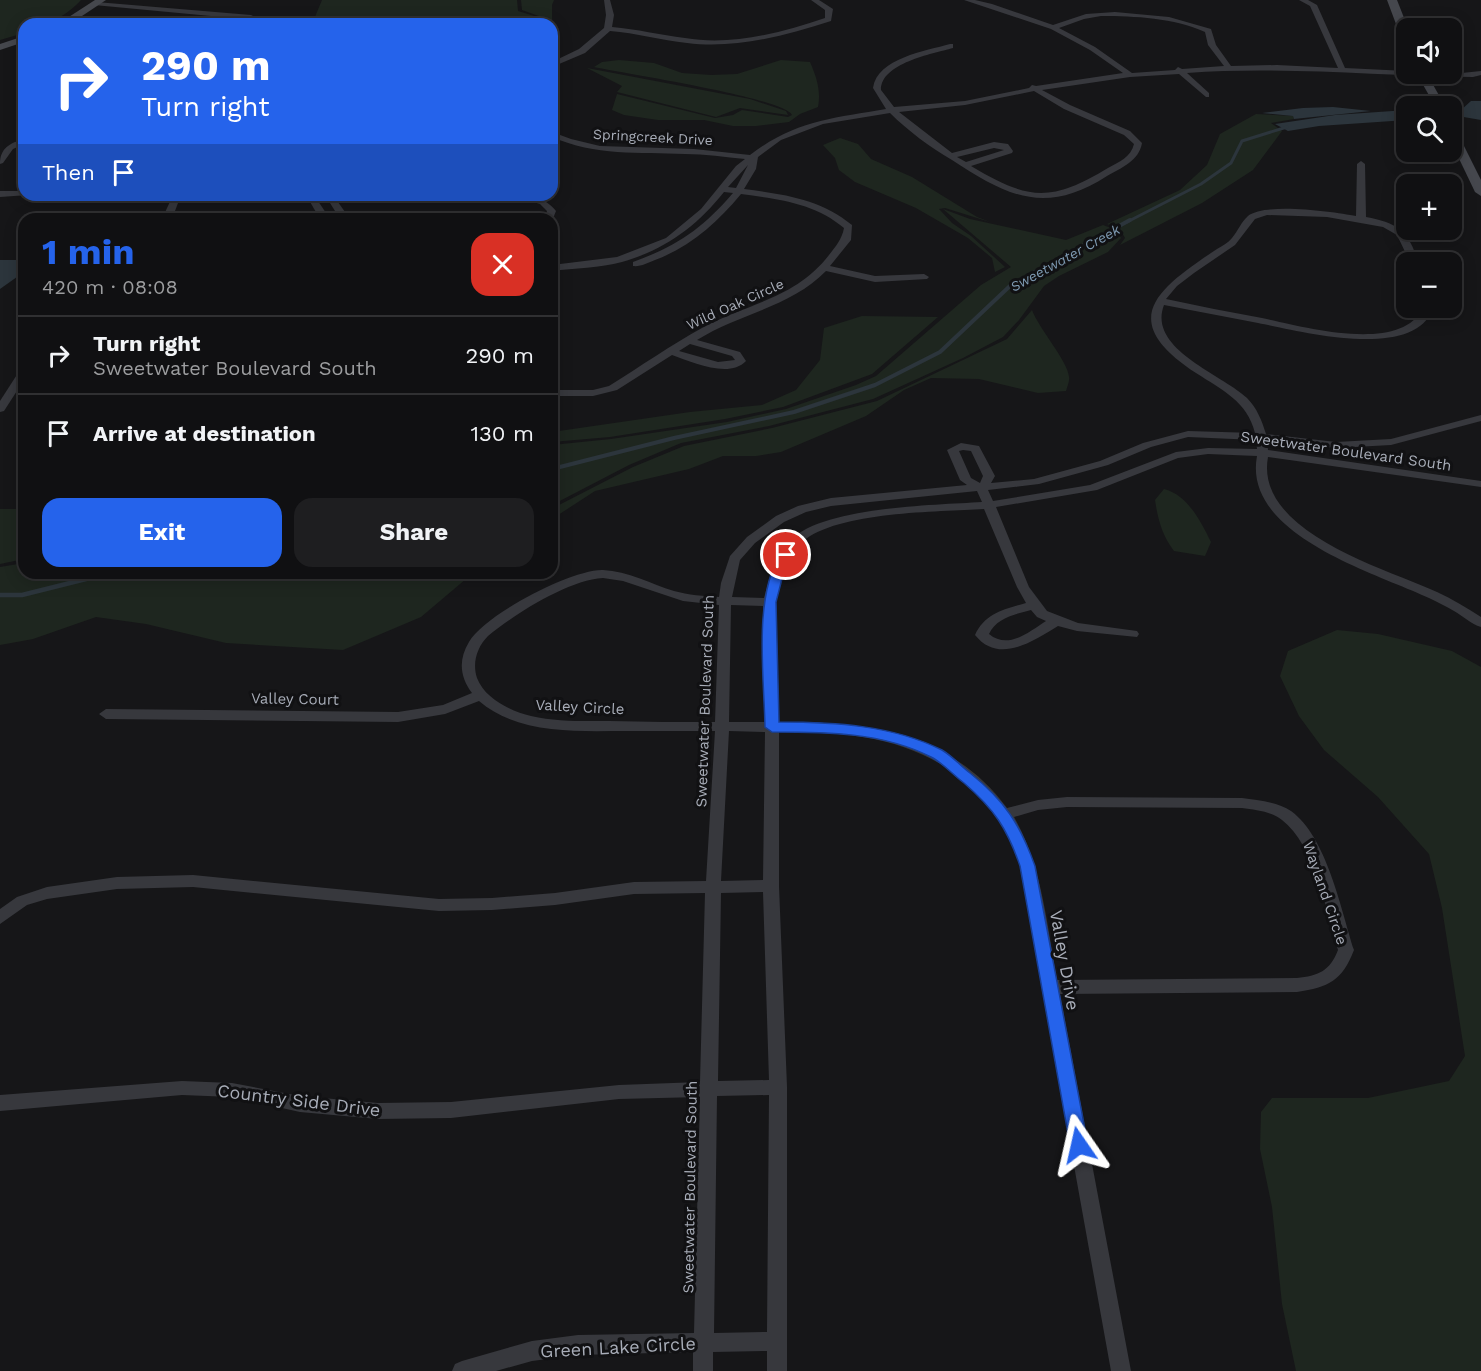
<!DOCTYPE html>
<html lang="en">
<head>
<meta charset="utf-8">
<style>
	body { margin:0; font-family:"Work Sans",sans-serif; background:#1e1e20; color:#f1f3f6; height:100vh; display:flex; flex-direction:column; font-size:22px; white-space:nowrap }
	* { box-sizing:border-box; margin:0 }
	p { font-size:20px; color:#9c9d9f }
	.icon { flex:none; width:33px; height:33px; fill:none; stroke:currentColor; stroke-width:2; stroke-linecap:round; stroke-linejoin:round }
	.map { position:relative; flex:1; overflow:hidden }
	.details { position:absolute; left:18px; top:213px; width:540px; height:366px; display:flex; flex-direction:column; background:#101012; border-radius:18px; box-shadow:0 3px 15px #0003,0 0 0 2px #303032 }
	.details>* { flex:none }
	.banner { position:absolute; left:18px; top:18px; width:540px; height:183px; border-radius:18px; box-shadow:0 3px 15px #0003,0 0 0 2px #303032; background:#2563eb; color:#fff; overflow:hidden }
	.controls { position:absolute; left:1396px; top:18px; display:grid; gap:12px }
	.controls a { display:grid; place-items:center; width:66px; height:66px; border-radius:12px; background:#101012; box-shadow:0 3px 15px #0003,0 0 0 2px #303032; font-size:30px }
	.pin { position:absolute; display:grid; place-items:center; width:51px; height:51px; color:#fff; margin:-26px; border:3px solid #fff; border-radius:50%; box-shadow:0 2px 6px #0007 }
	.me { position:absolute; width:66px; margin:-33px; rotate:349deg; stroke-linejoin:round; filter:drop-shadow(0 0 4px #0008) }
	.turn { display:flex; align-items:center; gap:21px; height:126px; padding:0 24px; font-size:27px }
	.turn .icon { width:78px; height:78px; stroke-width:2.5 }
	.turn b { display:block; font-size:42px; line-height:51px }
	.then { display:flex; align-items:center; height:57px; padding:0 24px; background:#0003; gap:12px; font-size:22px }
	.round { display:grid; place-items:center; flex:none; width:63px; height:63px; border-radius:18px; background:#1e1e20 }
	.head { display:flex; align-items:center; justify-content:space-between; height:102px; padding:0 24px }
	h1 { font-size:36px; font-weight:700; line-height:45px; color:#2563eb }
	.cta { display:flex; gap:12px; margin-top:auto; padding:12px 24px }
	.cta a { flex:1; height:69px; border-radius:18px; background:#2563eb; color:#fff; font-size:24px; font-weight:700; line-height:69px; text-align:center }
	.cta a+a { background:#1e1e20; color:#f1f3f6 }
	ul { padding:0; list-style:none }
	li { display:flex; align-items:center; gap:18px; height:78px; padding:0 24px; border-top:2px solid #303032 }
	li div { flex:1 }
	li b { display:block; font-size:22px }
	li em { font-style:normal }
	.map>svg:first-child { display:block }
	.green { fill:#1e261f }
	.water { fill:#2c353c }
	.lines { fill:none; stroke-linecap:round; stroke-linejoin:round }
	.stream-far2 { stroke:#2c353c; stroke-width:3 }
	.stream-far1 { stroke:#2c353c; stroke-width:4 }
	.stream { stroke:#2c353c; stroke-width:4.5 }
	.street { fill:#37383d; fill-rule:evenodd }
	.secondary { fill:#45474d; fill-rule:evenodd }
	.route { fill:#2563eb; stroke:#184099; stroke-width:1.5 }
	.labels { text-anchor:middle; dominant-baseline:central; stroke-width:6; stroke-linejoin:round; paint-order:stroke }
	.far-street-label { font-size:14px; fill:#a8adb8; stroke:#111113 }
	.far-water-label { font-size:14px; font-style:italic; fill:#7f9bb3; stroke:#111113 }
	.street-label { font-size:15px; fill:#a8adb8; stroke:#111113 }
	.near-street-label { font-size:18px; fill:#a8adb8; stroke:#111113 }
</style>
</head>
<body>
<div class="map">
<svg width="1481" height="1371" viewBox="0 0 1481 1371">
	<rect width="100%" height="100%" fill="#161618"/>
	<!-- green -->
	<g class="green">
		<path d="M0 0H81C63 19 49 24 24 24V33L0 40Z"/>
		<path d="M322 0H517L518 11 544 19 547 24H312Z"/>
		<path d="M521 0H554L552 5V24L547 19 522 10Z"/>
		<path d="M619 60 654 63 682 73 711 75 737 74 781 60 810 62C817 78 821 91 818 107L800 114 789 122 756 126H733L704 120H658L624 115 612 110 617 94 715 118 733 115 742 110 788 117 792 115C784 98 622 73 594 67L602 62Z"/>
		<path d="M587 68 750 99 786 111 788 115 740 108 716 117 617 92 622 86Z"/>
		<path d="M1256 114 1293 116 1294 119 1271 123 1282 131 1253 170 1202 203 1120 245 1125 238 1120 229 1107 224 1180 190 1207 165 1220 134Z"/>
		<path d="M840 138 858 144 871 159 912 177 977 217 990 222 945 208 939 209 952 223 971 236 1005 267 995 272 992 258 968 238 916 208 855 182 839 170 835 158 823 145Z"/>
		<path d="M943 209 970 219 1066 240 1103 225 1116 230 1121 238 1108 252 1059 276 1044 286 1019 320 1003 337 963 358 873 399 769 426 681 443 629 465 552 505V445L611 439 727 422 786 409 856 385 876 376 981 285 1011 267Z"/>
		<path d="M1032 310C1039 329 1068 361 1069 377 1070 381 1067 387 1066 391L1038 393 979 379 931 378 904 390 866 416 781 452 756 456H723L689 469 595 491 552 519V510L559 505 633 467 684 446 772 428 877 401 1007 339Z"/>
		<path d="M862 316 938 317 872 374 783 407 725 419 610 437 552 442V432L690 412 762 405 796 390 820 360 824 328Z"/>
		<path d="M1164 489C1188 495 1201 522 1211 542L1205 556 1174 551C1162 535 1158 520 1155 500Z"/>
		<path d="M0 509H24V559L0 564Z"/>
		<path d="M24 563V573H473L421 617 343 650 226 643 146 624 96 617 33 639 0 645V567Z"/>
		<path d="M1337 630 1378 634 1452 651 1481 667V1371H1296L1282 1304 1272 1207 1260 1149 1261 1112 1272 1098H1368L1449 1081 1465 1056 1442 908 1429 854 1378 797 1324 750 1299 716 1280 676 1288 651Z"/>
	</g>
	<!-- water -->
	<g class="water">
		<path d="M1471 101H1481V120L1452 115V112L1461 110Z"/>
		<path d="M1333 107 1371 111 1294 119 1293 116 1262 113 1303 108Z"/>
		<path d="M1407 110V120L1319 126 1288 131 1275 124 1335 115Z"/>
		<path d="M0 260H24V272L0 289Z"/>
	</g>
	<g class="lines">
		<!-- stream-far2 -->
		<path class="stream-far2" d="M1127 222 1201 184 1231 163 1242 141 1287 127"/>
		<!-- stream-far1 -->
		<path class="stream-far1" d="M552 469 674 438 794 412 875 385 940 352 1011 285 1130 220"/>
		<!-- stream -->
		<path class="stream" d="M0 595H22L110 573"/>
		<!-- street -->
		<g class="street">
			<path d="M604 0H610L614 15 612 27C637 29 660 35 685 38 731 46 781 33 825 18V10L811 0H819L833 9 831 21C785 36 735 49 687 43 661 40 636 33 610 31L585 53 552 67V62L579 49 604 28 606 15Z"/>
			<path d="M964 0H975L992 4 1053 25 1086 14 1115 12 1169 17 1211 29 1216 45 1231 66 1277 65 1338 68 1310 6 1299 0H1308L1317 5 1345 68 1407 71V74H1452L1481 71V75L1473 77C1377 76 1283 66 1187 73L1209 93V97H1206L1179 74 1130 77 1042 90 1070 105 1130 131 1142 143C1139 161 1121 168 1107 176 1045 216 1007 196 952 160 930 147 908 131 890 113L823 124 781 140 758 157 756 169 744 189C783 194 821 199 852 225L851 240 830 266 875 276 924 274 929 277 927 279 875 282 826 271C791 307 738 314 697 340L740 352 746 361C729 379 692 362 672 355L617 390 593 396H552V390H593L609 386C641 366 671 345 702 328 748 303 795 299 829 255 836 246 842 239 844 228 815 203 778 199 741 194 717 223 690 247 655 260 648 263 640 267 633 266V262C677 246 702 229 733 193L724 192C696 227 666 249 622 262 600 268 574 268 552 271V265L617 257 666 238 701 209 736 166 745 159C725 157 705 154 685 154 639 152 595 156 552 137V132L571 139 600 146 694 149 750 155C794 121 833 118 886 109L873 88C877 58 926 51 950 44H953V48C932 54 881 63 881 90L894 107 965 101 1029 88 1032 85 1036 86 1123 73 1090 50 1051 29ZM1101 16C1135 16 1174 18 1205 32L1208 45 1224 66 1182 69 1178 67 1175 70 1132 73 1095 47 1059 28 1084 19ZM1034 91 1064 109 1124 135 1134 144C1131 157 1119 162 1108 168 1050 203 1028 200 971 166L1012 153 1013 151 1008 144 994 142 952 153 899 112 965 105ZM994 148 1004 150 966 162 957 157ZM748 165 736 188 728 187ZM690 344 732 356 735 360 718 362 679 351Z"/>
			<path d="M96 2 251 15 255 17 251 19 232 18 94 5V3Z"/>
			<path d="M24 139V144L13 149 3 163 0 164C0 148 10 143 24 139Z"/>
			<path d="M1361 161 1365 164 1366 217C1398 223 1409 231 1418 262H1410L1397 235 1383 227 1327 217 1267 215 1255 219 1235 245 1194 273 1177 286 1166 299C1198 306 1230 312 1262 318 1301 326 1400 355 1423 308H1433C1415 362 1298 331 1258 323 1227 317 1195 311 1164 305 1147 349 1222 374 1247 398 1257 408 1262 421 1266 434L1336 442 1391 439 1481 415V421L1391 445 1336 448 1267 441 1268 450 1481 481V487L1268 457C1254 532 1387 569 1437 592 1452 599 1467 608 1481 617V627C1471 624 1463 616 1454 611 1446 606 1437 602 1429 598 1376 573 1242 535 1257 456L1208 454 1178 458 1097 490 996 507 1029 587 1047 611 1078 623 1137 631 1139 634 1137 637 1077 631 1058 626C1033 641 999 665 975 635 985 613 1005 609 1026 603L1017 587 984 509C938 512 838 511 802 542 787 554 777 585 775 604 773 640 778 685 779 722 866 722 951 732 1007 808L1038 800 1067 797 1242 798C1258 800 1278 802 1291 811 1327 837 1341 910 1354 950 1342 981 1329 987 1297 992L1060 994 1131 1371H1111L1020 866C1017 856 1014 845 1010 835 1001 818 987 802 973 788 917 737 851 732 779 732V886L787 1087V1371H767V1351L713 1352V1371H693V1352L578 1355 532 1361 496 1371H452L455 1364 462 1361 532 1341 578 1335 694 1333 700 1097 619 1099 451 1118 378 1119 300 1112 232 1097 182 1095 0 1111V1095L182 1081 232 1083 300 1096 378 1103 451 1102 619 1085 700 1082 705 893 634 894 555 905 492 910 439 911 193 887 117 889 47 899 27 905 0 924V909L17 897 47 887 117 877 193 875 439 899 492 898 555 893 634 882 706 881 715 731C685 731 656 731 626 731 576 731 519 735 479 701L445 714 398 722 106 719 99 714 106 709 398 712 443 705 472 693C460 677 458 660 469 642 484 615 572 569 603 570 628 571 651 584 674 591 688 595 704 596 719 597L721 583 730 556 747 537 776 516 798 506 831 498 967 485 960 480 947 450 961 443 979 446 995 476 991 483 1034 479 1100 461 1143 443 1188 431 1255 433C1247 401 1222 390 1196 373 1115 320 1157 289 1217 249 1222 246 1228 243 1232 238 1238 231 1241 222 1248 216 1266 202 1334 212 1356 216L1357 164ZM1188 437 1256 440 1257 449 1208 448 1176 452 1090 485 993 501 988 490 1039 484 1108 465 1151 447ZM963 450 971 451 983 476 980 483 971 478 959 451ZM977 491 982 502C935 505 829 507 794 537 776 551 770 577 764 598L732 597 740 560 755 543 784 522 806 512 831 506ZM603 578 623 581 683 601 719 605 715 722C680 722 645 722 609 721 584 721 557 722 531 716 511 711 485 699 477 678 472 663 477 647 488 636 515 614 568 580 603 578ZM731 605 763 606 765 722H729ZM1031 610 1037 617 1046 621C1029 632 1008 650 989 634 996 618 1016 614 1031 610ZM729 731 765 732 763 880 721 881ZM1067 807 1242 808C1255 810 1271 811 1282 820 1315 845 1326 911 1338 950 1330 971 1318 976 1297 978L1057 980C1047 925 1042 866 1014 817L1038 810ZM763 892 769 1080 718 1081 721 893ZM769 1095 767 1332 714 1333 717 1096Z"/>
			<path d="M0 191H24V195H28L0 197Z"/>
			<path d="M173 195H181L172 219H162Z"/>
			<path d="M306 195H314L330 219H320Z"/>
			<path d="M325 195H333L350 219H340Z"/>
			<path d="M511 195C529 195 544 196 556 211L552 221V219H545L547 211 540 204Z"/>
			<path d="M24 369V380L4 411 0 412V401L20 370Z"/>
		</g>
		<!-- secondary -->
		<g class="secondary">
			<path d="M95 0H106L70 24H58Z"/>
			<path d="M1387 0H1397L1408 28 1407 43 1402 40Z"/>
			<path d="M24 36V42L0 50V44Z"/>
			<path d="M1417 74H1427L1445 106H1435Z"/>
			<path d="M1452 129 1457 132 1481 180V196L1475 192 1452 144Z"/>
		</g>
	</g>
	<!-- route -->
	<path class="route" d="M786 551 792 555 784 571 776 602 779 722C834 722 892 725 942 750 952 756 961 766 970 773 1005 801 1020 824 1035 866L1088 1145 1086 1151 1079 1153 1073 1151 1070 1145 1020 866C1007 828 994 809 964 783 953 775 943 763 931 757 882 732 826 732 772 732L765 727C764 674 753 598 781 552Z"/>
	<g class="labels">
		<!-- far-street labels -->
		<g class="far-street-label">
			<text transform="translate(653 137) rotate(3)">Springcreek Drive</text>
			<text transform="translate(735 304) rotate(-24)">Wild Oak Circle</text>
		</g>
		<!-- far-water labels -->
		<g class="far-water-label">
			<text transform="translate(1065 258) rotate(-29)">Sweetwater Creek</text>
		</g>
		<!-- street labels -->
		<g class="street-label">
			<text transform="translate(1346 451) rotate(8)">Sweetwater Boulevard South</text>
			<text transform="translate(295 699) rotate(1)">Valley Court</text>
			<text transform="translate(705 701) rotate(-88)">Sweetwater Boulevard South</text>
			<text transform="translate(580 707) rotate(3)">Valley Circle</text>
			<text transform="translate(1325 893) rotate(71)">Wayland Circle</text>
			<text transform="translate(690 1187) rotate(-89)">Sweetwater Boulevard South</text>
		</g>
		<!-- near-street labels -->
		<g class="near-street-label">
			<text transform="translate(1065 960) rotate(80)">Valley Drive</text>
			<text transform="translate(299 1100) rotate(7)">Country Side Drive</text>
			<text transform="translate(618 1347) rotate(-3)">Green Lake Circle</text>
		</g>
	</g>
</svg>
<div class="controls">
<a><svg class="icon" aria-label="sound" viewBox="0 0 24 24"><path d="M4 9h4l5-4v14l-5-4H4zM17 9q2 3 0 6"/></svg></a>
<a><svg class="icon" aria-label="search" viewBox="0 0 24 24"><circle cx="10" cy="10" r="6"/><path d="M15 15l6 6"/></svg></a>
<a>+</a>
<a>−</a>
</div>
<div class="pin" style="left:786px;top:555px;background:#d93025"><svg class="icon" aria-label="arrive" viewBox="0 0 24 24"><path d="M6 21V4h12l-3 4 3 4H6"/></svg></div>
<svg class="me" style="left:1079px;top:1145px" viewBox="-20 -20 40 40"><path d="M0-17L14 15 0 8-14 15z" fill="#2563eb" stroke="#fff" stroke-width="4"/></svg>
<div class="banner">
<div class="turn"><svg class="icon" aria-label="right" viewBox="0 0 24 24"><path d="M7 20v-9h11M14 6l5 5-5 5"/></svg><div><b>290 m</b>Turn right</div></div>
<div class="then">Then<svg class="icon" aria-label="arrive" viewBox="0 0 24 24"><path d="M6 21V4h12l-3 4 3 4H6"/></svg></div>
</div>
<section class="details">
<div class="head"><div><h1>1 min</h1><p>420 m · 08:08</p></div><a class="round" style="background:#d93025;color:#fff"><svg class="icon" aria-label="close" viewBox="0 0 24 24"><path d="M6 6l12 12M18 6L6 18"/></svg></a></div>
<ul>
<li><svg class="icon" aria-label="right" viewBox="0 0 24 24"><path d="M7 20v-9h11M14 6l5 5-5 5"/></svg><div><b>Turn right</b><p>Sweetwater Boulevard South</p></div><em>290 m</em></li>
<li><svg class="icon" aria-label="arrive" viewBox="0 0 24 24"><path d="M6 21V4h12l-3 4 3 4H6"/></svg><div><b>Arrive at destination</b></div><em>130 m</em></li>
</ul>
<div class="cta"><a>Exit</a><a>Share</a></div>
</section>
</div>
</body>
</html>
